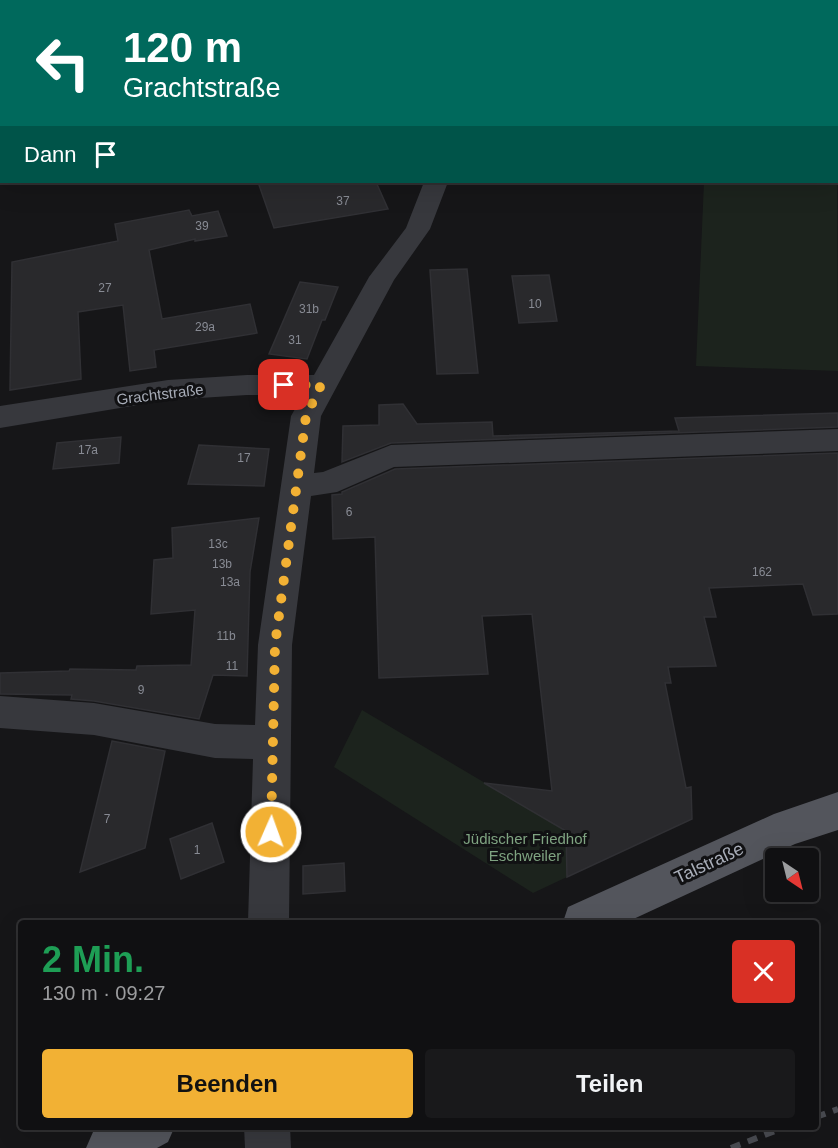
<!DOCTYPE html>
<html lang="de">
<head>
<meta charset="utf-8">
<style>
	body { margin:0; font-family:Arial,sans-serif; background:#19191b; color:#f1f3f6; height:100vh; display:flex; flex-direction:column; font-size:22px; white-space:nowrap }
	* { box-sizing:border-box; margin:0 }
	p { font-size:20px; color:#9c9d9f }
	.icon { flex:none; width:33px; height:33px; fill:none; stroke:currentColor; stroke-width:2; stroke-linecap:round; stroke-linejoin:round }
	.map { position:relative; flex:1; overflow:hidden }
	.sheet { position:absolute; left:18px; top:920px; width:801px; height:210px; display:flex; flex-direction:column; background:#101012; border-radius:6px; box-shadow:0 6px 24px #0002,0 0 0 2px #303032 }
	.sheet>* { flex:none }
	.guide { position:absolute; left:0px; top:0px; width:838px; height:183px; box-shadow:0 6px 24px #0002,0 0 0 2px #303032; background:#00695c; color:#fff; overflow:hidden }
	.needle { width:39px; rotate:145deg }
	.fabs { position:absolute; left:765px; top:848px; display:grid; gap:12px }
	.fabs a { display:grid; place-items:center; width:54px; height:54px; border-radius:6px; background:#101012; box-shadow:0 6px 24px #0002,0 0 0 2px #303032; font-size:30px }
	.pin { position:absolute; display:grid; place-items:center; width:51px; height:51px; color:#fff; margin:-26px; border-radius:12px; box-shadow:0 3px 9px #0006 }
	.me { position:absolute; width:66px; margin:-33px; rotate:2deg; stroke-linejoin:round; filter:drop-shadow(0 0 4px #0008) }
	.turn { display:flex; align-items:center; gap:21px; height:126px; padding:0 24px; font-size:27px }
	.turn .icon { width:78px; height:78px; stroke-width:2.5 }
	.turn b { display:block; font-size:42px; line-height:51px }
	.then { display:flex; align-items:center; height:57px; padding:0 24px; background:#0003; gap:12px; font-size:22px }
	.round { display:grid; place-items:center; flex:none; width:63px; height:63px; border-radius:6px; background:#19191b }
	.headline { display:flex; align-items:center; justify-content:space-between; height:102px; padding:0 24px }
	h1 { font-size:36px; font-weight:600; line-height:45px; color:#1e9e55 }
	.action { display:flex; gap:12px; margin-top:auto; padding:12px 24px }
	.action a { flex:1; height:69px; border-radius:6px; background:#f2b134; color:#111; font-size:24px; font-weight:600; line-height:69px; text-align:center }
	.action a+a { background:#19191b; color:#f1f3f6 }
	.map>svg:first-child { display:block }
	.green { fill:#1c231d }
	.building { fill:#29292c; stroke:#303034; stroke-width:1.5 }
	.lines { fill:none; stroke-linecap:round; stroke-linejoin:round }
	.minor { fill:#37383d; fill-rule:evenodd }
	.major { fill:#53555c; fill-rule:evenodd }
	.rail { stroke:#4a4c52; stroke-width:6; stroke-dasharray:10 8; stroke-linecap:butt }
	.route { stroke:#f2b134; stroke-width:10; stroke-dasharray:0 18 }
	.labels { text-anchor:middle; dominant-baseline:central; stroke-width:6; stroke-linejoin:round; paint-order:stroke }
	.number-label { font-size:12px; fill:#888b94 }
	.street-label { font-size:15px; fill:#a8adb8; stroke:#111113 }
	.park-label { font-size:15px; fill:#7fa381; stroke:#111113 }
	.near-street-label { font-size:18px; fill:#a8adb8; stroke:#111113 }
</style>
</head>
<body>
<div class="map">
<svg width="838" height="1148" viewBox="0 0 838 1148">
	<rect width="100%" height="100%" fill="#161618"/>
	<!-- green -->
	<g class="green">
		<path d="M837 124 838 371 696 366 704 182H837Z"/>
		<path d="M362 710 566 831 567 877 533 893 334 767Z"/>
	</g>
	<!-- building -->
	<g class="building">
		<path d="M258 182H376L388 209 274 228Z"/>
		<path d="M189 210 192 216 218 211 227 236 195 241V239L149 250 162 319 250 304 257 333 154 350 156 367 130 371 123 305 78 312 81 379 10 390 12 262 118 241 115 224Z"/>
		<path d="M467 269 478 373 437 374 430 270Z"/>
		<path d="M549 275 557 321 519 323 512 276Z"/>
		<path d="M300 282 338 287 325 320H322L307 359 269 354Z"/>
		<path d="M403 404 417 424 492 422 493 436 679 431 675 418 838 413V427L391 443 342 462 343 426 379 425V405Z"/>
		<path d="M121 437 119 463 53 469 57 443Z"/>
		<path d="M199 445 269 449 264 486 188 484Z"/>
		<path d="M838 453V614L813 615 803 584 709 588 716 617H704L716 666 668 667 671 683H665L686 788 691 787 692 819 567 877 566 831 484 783 552 791 532 614 482 616 488 674 379 678 375 537 333 539 332 495 342 494V492L395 469Z"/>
		<path d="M259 518 250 572 247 676 213 675 199 719 94 701 71 699 72 695 0 694V673L69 671 70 669 136 670 137 666 191 665 195 610 151 614 154 560 173 558 172 528Z"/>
		<path d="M112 741 165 751 145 848 80 872Z"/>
		<path d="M212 823 224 862 181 879 170 839Z"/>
		<path d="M344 863 345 891 303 894V866Z"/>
	</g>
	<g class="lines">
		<!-- minor -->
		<g class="minor">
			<path d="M305 0H325L326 2H306Z"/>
			<path d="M401 0H421V2H402Z"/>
			<path d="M448 0H470L447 2Z"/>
			<path d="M2 126V140L0 141V127Z"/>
			<path d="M424 182H448L430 229 394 280 321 416 314 473 323 472 391 445 838 429V451L394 467 337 492 311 496 292 645 289 922H248L253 759 215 758 94 735 0 728V696L94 703 215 724 255 725 258 645 291 416 303 395H247L168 400 0 428V406L168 380 247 375H314L369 277 406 228Z"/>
			<path d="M244 1126H290L291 1148H245Z"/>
		</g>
		<!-- major -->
		<g class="major">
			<path d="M838 792V830L795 844 627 922H563L568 907 774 814Z"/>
			<path d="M102 1126H175L168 1142 157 1148H86L93 1132Z"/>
		</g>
		<!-- rail -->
		<g class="rail">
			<path d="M816 1117 838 1109"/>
			<path d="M731 1148 788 1126"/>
		</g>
	</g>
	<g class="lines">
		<!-- route -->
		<path class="route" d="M271 832 275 645 306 416 321 385H284"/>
	</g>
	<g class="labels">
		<!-- number labels -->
		<g class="number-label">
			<text x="343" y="201">37</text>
			<text x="202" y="226">39</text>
			<text x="105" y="288">27</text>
			<text x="535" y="304">10</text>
			<text x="309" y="309">31b</text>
			<text x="205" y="327">29a</text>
			<text x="295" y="340">31</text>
			<text x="88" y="450">17a</text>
			<text x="244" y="458">17</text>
			<text x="349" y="512">6</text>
			<text x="218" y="544">13c</text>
			<text x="222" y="564">13b</text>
			<text x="762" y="572">162</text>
			<text x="230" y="582">13a</text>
			<text x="226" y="636">11b</text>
			<text x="232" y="666">11</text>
			<text x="141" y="690">9</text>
			<text x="107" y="819">7</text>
			<text x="197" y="850">1</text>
		</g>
		<!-- street labels -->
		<g class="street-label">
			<text transform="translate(160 394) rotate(-7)">Grachtstraße</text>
		</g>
		<!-- park labels -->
		<g class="park-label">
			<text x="525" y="838">Jüdischer Friedhof<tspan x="525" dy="17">Eschweiler</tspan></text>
		</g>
		<!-- near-street labels -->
		<g class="near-street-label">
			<text transform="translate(709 863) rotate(-25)">Talstraße</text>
		</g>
	</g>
</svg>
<div class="fabs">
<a><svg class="needle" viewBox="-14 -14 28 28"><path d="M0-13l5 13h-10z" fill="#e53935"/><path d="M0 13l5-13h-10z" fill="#9c9d9f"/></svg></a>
</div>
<div class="pin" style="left:284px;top:385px;background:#d93025"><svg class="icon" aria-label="arrive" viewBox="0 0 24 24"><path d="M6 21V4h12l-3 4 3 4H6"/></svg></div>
<svg class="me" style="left:271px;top:832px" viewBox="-20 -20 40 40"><circle r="17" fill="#f2b134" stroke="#fff" stroke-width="3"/><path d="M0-11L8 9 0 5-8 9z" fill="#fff"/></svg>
<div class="guide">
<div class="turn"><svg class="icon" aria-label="left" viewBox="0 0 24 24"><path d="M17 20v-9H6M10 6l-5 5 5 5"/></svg><div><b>120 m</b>Grachtstraße</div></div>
<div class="then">Dann<svg class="icon" aria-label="arrive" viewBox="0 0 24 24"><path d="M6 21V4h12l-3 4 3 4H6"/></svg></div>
</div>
<section class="sheet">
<div class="headline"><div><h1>2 Min.</h1><p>130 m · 09:27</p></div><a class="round" style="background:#d93025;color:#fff"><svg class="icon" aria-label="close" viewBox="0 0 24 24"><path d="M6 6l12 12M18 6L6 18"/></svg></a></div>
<div class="action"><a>Beenden</a><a>Teilen</a></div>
</section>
</div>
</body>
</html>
